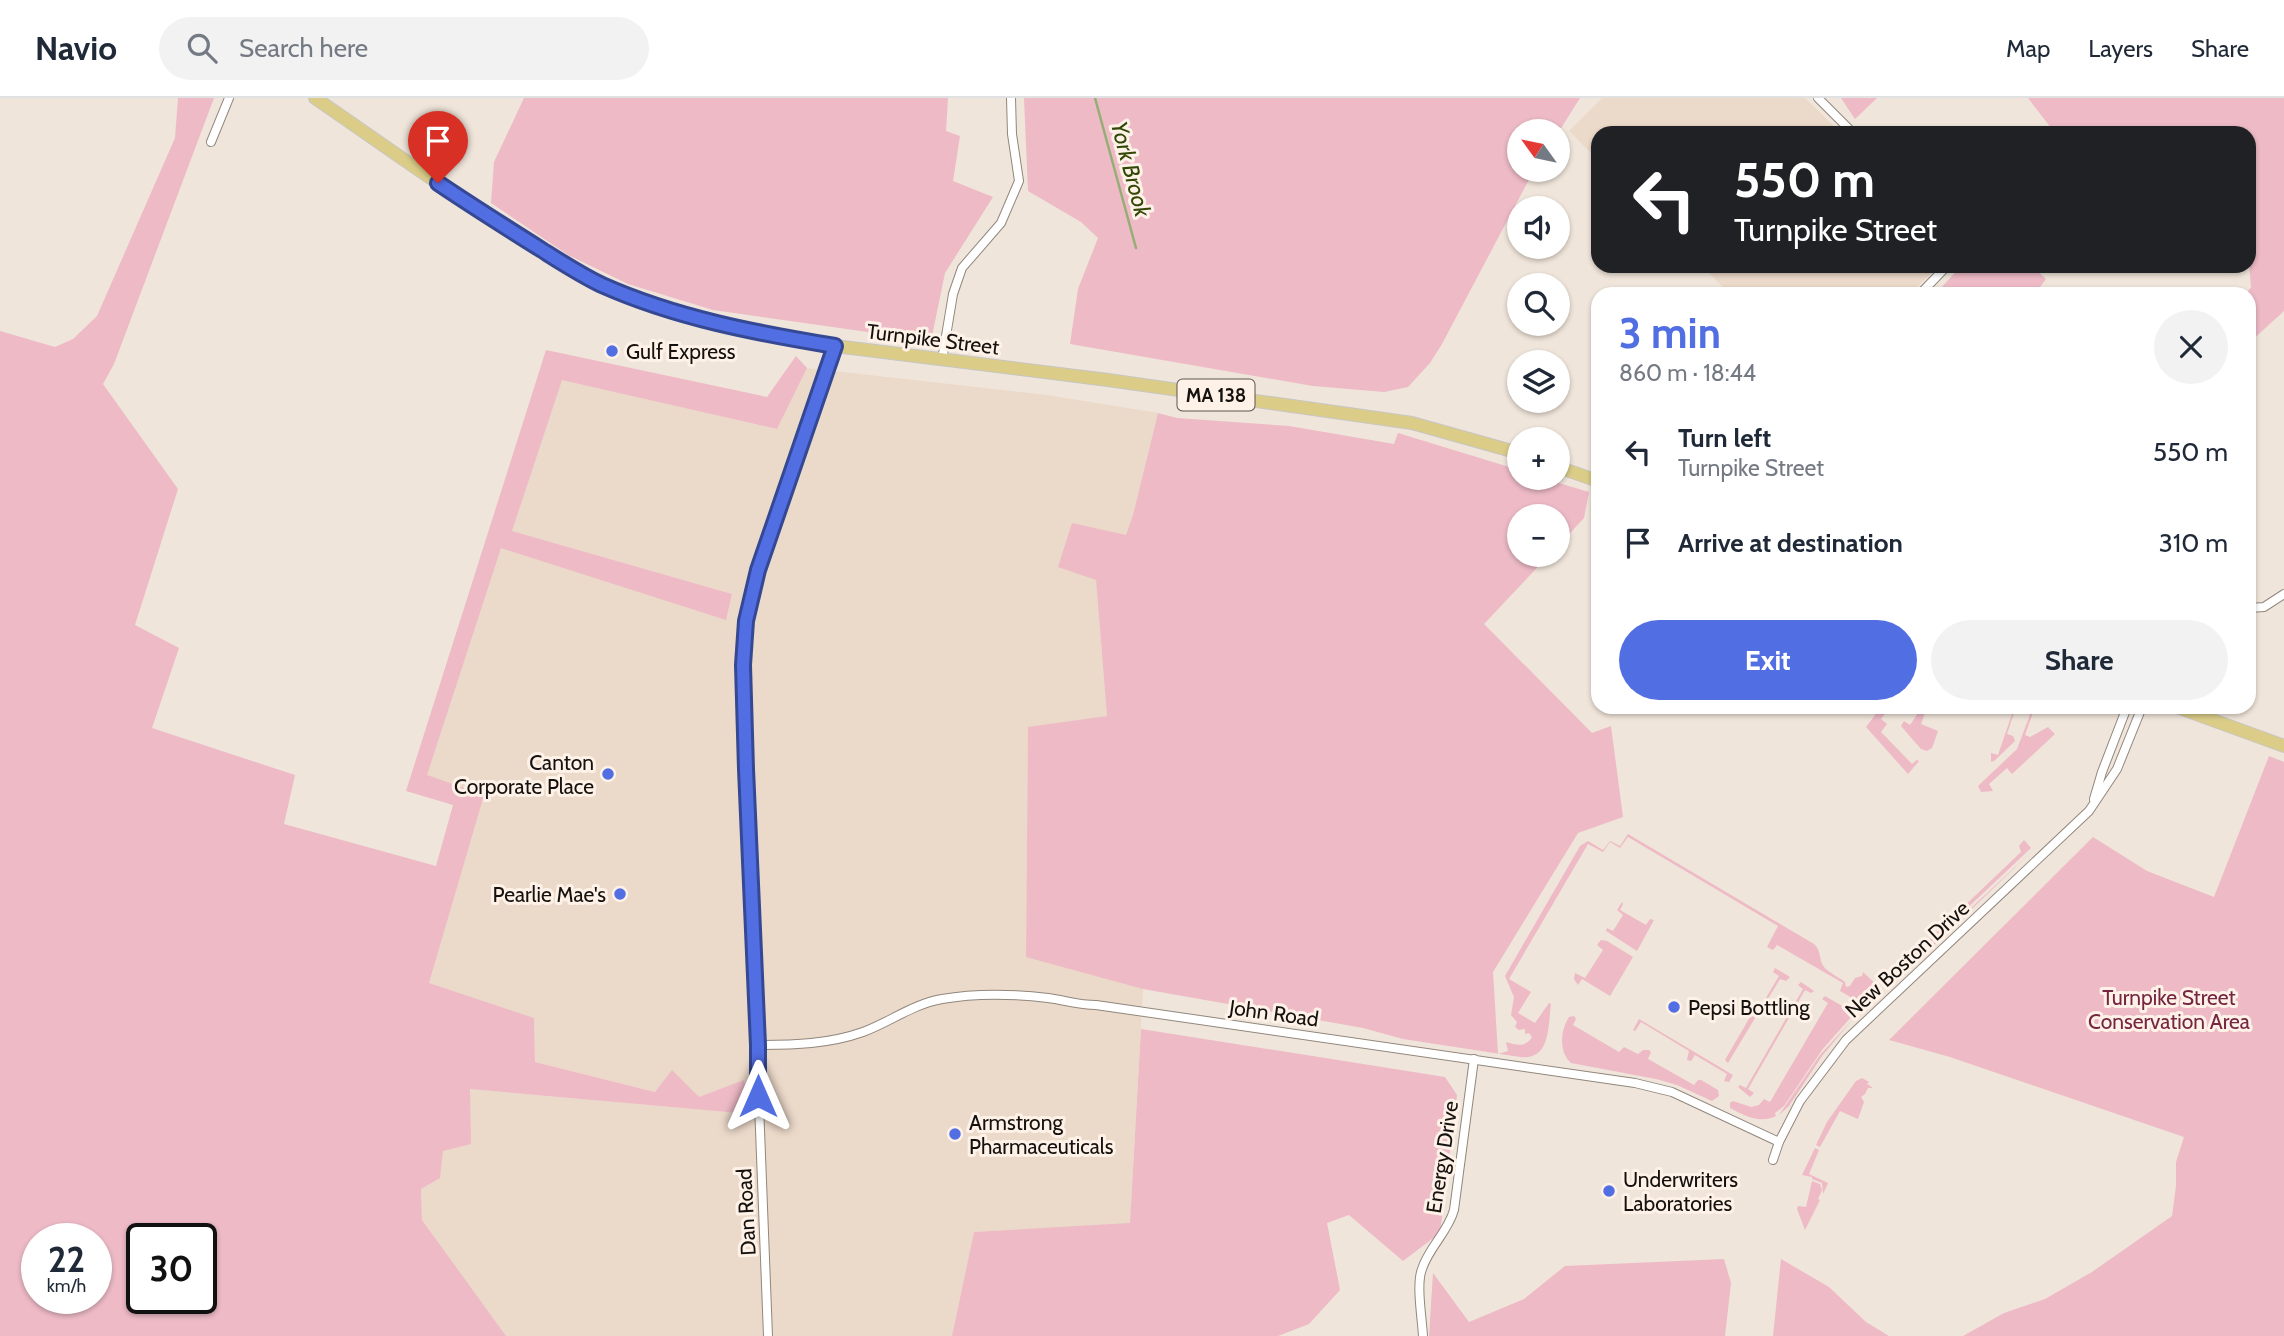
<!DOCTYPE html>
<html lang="en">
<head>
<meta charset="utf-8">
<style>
	body { margin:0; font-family:Cabin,sans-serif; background:#f2f2f3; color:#1f2937; height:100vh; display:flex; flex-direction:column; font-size:26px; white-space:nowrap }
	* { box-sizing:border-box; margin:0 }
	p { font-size:23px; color:#747a83 }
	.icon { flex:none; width:38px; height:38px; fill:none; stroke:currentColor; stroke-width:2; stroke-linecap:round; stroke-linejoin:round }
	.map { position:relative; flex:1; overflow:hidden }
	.side { position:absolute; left:1591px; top:189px; width:665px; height:427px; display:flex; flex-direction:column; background:#fff; border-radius:21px; box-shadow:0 2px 5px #0004 }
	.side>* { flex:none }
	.top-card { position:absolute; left:1591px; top:28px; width:665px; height:147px; border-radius:21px; box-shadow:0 2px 5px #0004; background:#202124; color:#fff; overflow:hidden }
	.needle { width:46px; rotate:303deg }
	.fabs { position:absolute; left:1507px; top:21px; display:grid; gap:14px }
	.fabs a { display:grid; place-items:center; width:63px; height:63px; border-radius:50%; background:#fff; box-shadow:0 2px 5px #0004; font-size:35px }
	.speed { position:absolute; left:21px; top:1125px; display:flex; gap:14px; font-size:35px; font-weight:700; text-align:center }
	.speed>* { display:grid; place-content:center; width:91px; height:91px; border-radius:50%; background:#fff; box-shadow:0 2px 5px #0004; line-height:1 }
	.speed small { font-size:18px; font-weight:400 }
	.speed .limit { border:4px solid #111; border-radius:10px; background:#fff; color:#111 }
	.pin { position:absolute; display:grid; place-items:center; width:60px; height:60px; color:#fff; margin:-72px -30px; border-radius:50% 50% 50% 0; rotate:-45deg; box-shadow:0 0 7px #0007 }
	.pin .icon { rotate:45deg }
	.me { position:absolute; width:77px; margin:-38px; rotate:0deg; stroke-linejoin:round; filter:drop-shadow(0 0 5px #0008) }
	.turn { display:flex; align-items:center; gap:24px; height:147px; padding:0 28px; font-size:32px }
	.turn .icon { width:91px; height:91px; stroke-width:2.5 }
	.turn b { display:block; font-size:49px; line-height:60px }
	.round { display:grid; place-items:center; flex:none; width:74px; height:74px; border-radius:37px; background:#f2f2f3 }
	.overview { display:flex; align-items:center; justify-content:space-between; height:119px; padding:0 28px }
	h1 { font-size:42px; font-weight:700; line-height:52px; color:#526ee3 }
	.primary-button { display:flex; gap:14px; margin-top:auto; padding:14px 28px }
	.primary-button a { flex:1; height:80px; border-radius:42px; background:#526ee3; color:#fff; font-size:28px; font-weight:700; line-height:80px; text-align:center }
	.primary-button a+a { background:#f2f2f3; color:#1f2937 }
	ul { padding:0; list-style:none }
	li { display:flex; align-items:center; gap:21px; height:91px; padding:0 28px }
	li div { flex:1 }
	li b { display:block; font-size:26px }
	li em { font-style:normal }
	header { display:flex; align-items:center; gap:42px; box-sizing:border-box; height:98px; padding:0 35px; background:#fff; border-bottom:2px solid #e0e1e3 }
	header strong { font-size:33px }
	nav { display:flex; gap:38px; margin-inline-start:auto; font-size:24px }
	.search { width:490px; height:63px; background:#f2f2f3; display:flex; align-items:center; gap:18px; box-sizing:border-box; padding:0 24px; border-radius:38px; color:#747a83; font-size:26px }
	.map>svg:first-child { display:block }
	.built { fill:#ebd9c9 }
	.green { fill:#edbac6; fill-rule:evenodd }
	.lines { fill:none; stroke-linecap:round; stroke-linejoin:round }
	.stream { stroke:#96ae75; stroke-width:2.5 }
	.street-casing { stroke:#91877d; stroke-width:10 }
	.primary-casing { stroke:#c7c6c5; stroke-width:14 }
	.street { stroke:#fff; stroke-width:8 }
	.primary { stroke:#dbcc88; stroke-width:12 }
	.route-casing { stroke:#354894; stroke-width:18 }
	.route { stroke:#526ee3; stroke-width:12 }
	.poi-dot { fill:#526ee3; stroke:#fef2e8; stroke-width:2.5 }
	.labels { text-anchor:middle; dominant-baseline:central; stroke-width:6; stroke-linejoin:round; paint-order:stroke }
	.shield { fill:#fef2e8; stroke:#5b544f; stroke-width:2 }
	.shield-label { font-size:19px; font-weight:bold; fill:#15110e }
	.street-label { font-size:21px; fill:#15110e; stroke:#fef2e8 }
	.poi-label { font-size:21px; fill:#15110e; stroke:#fef2e8; text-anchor:start }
	.park-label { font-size:21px; fill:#752641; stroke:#fef2e8 }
	.water-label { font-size:23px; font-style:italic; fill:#324705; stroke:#fef2e8 }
</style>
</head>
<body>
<header>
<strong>Navio</strong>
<div class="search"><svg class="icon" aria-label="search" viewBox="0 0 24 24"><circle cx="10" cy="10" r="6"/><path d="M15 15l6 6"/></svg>Search here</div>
<nav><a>Map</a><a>Layers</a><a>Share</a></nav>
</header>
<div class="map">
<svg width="2284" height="1238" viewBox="0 0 2284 1238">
	<rect width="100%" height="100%" fill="#f0e5da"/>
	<!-- built -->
	<g class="built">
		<path d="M1602 0H1805L1841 35H1598V62L1569 33Z"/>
		<path d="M1702 168H1938L1910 196H1730Z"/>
		<path d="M807 270 1047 297 1158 315 1133 417 1126 437 1058 468 1096 482 1107 618 1028 630 1026 858 1143 891 1130 1126 974 1134 952 1238H506L422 1122 421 1091 440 1080 443 1053 470 991 750 1016 699 999 656 994 535 964 534 920 429 885 483 698 426 677 501 449 726 521 732 496 512 433 562 281 777 331Z"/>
	</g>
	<!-- green -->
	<g class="green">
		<path d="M178 0H214L114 266 103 286 178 391 135 527 179 550 152 630 295 677 284 726 436 768 453 707 406 693 546 252 767 299 796 258 807 270 777 331 562 282 512 433 732 496 726 522 501 450 427 677 484 697 429 885 534 920 535 964 655 994 672 972 699 999 744 982 750 1016 470 991 471 1046 443 1053 440 1080 421 1091 422 1122 506 1238H0V233L55 249 73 241 97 218 175 40ZM96 1141V1200H37V1141ZM142 1141H201V1200H142Z"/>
		<path d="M524 0H948L946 33 960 38 953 83 993 99 945 175 931 243 713 212 628 186 568 157 491 105 494 64Z"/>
		<path d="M1024 0H1580L1558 35 1519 33V72H1534L1442 246 1430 265 1408 289 1384 294 1313 288 1070 246 1078 191 1098 140 1081 124 1028 93Z"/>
		<path d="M1841 0H1877L1855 21Z"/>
		<path d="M2028 0H2284V213L2249 245V196H2246L2251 189 2249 165V35H2055Z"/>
		<path d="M1961 168H2032L2046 181 2035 196H1946L1940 191Z"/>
		<path d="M1158 315 1177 320 1289 328 1394 346 1398 335 1519 372V380H1542L1589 394 1584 420 1558 448V418H1519V457H1549L1484 526 1592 635 1611 628 1623 719 1578 735 1493 874 1498 956 1508 953 1506 944C1517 947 1525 950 1532 939L1529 935 1525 936V931L1519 932 1515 929 1517 924 1511 917 1514 899 1505 878 1580 748 1588 743 1603 752 1610 743 1620 748 1628 736 1814 846C1822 853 1818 861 1824 869 1829 875 1839 879 1845 884L1846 889 1850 888 1855 880 1862 878 1863 874 1881 891 1863 906 1840 893 1843 885 1777 847 1773 852 1767 849 1778 828 1628 739 1620 750 1610 744 1603 754 1588 746 1509 881 1531 894 1518 915 1535 925 1549 905 1551 906C1548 927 1551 963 1520 959L1403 941 1363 930 1143 891 1026 859 1028 629 1107 618 1096 482 1058 469 1072 425 1126 437 1133 417Z"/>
		<path d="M1881 609H1890L1881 621 1887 626 1881 634 1912 666 1917 662 1919 663 1908 676 1866 629Z"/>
		<path d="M1922 609H1927L1921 626 1938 633 1932 650 1927 653 1921 651 1901 628 1904 623 1910 627Z"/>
		<path d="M2033 609H2035L2025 637 2030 639 2048 629 2055 636 2012 676 2007 670 1989 686 1993 693 1981 694 1978 688 2017 651Z"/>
		<path d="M2013 613 2014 615 2007 636 2013 638 2015 643 1994 663 1991 664V655L1998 657Z"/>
		<path d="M2269 658 2284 664V1238H1963L2004 1215 2045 1201 2092 1174 2172 1118 2176 1088V1064L2184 1039 1950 959 1889 942 2093 739 2147 773 2214 799Z"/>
		<path d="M2024 742 2031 750 1890 883 1885 879 1884 875 1887 873 1892 877 2021 754 2019 748Z"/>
		<path d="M2032 753 1898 882 1892 884Z"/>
		<path d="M1622 804 1623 806 1620 812 1646 827 1650 821 1654 822 1637 853 1606 833 1607 830 1613 833 1623 817 1617 812Z"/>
		<path d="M1601 842 1607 843 1633 859 1610 898 1582 881 1578 887 1574 881 1575 875 1585 880 1603 852 1597 847Z"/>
		<path d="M1775 870 1790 879 1786 883 1780 881 1760 914 1752 909 1760 910 1779 878 1773 874Z"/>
		<path d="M1801 884 1814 893 1811 895 1805 892 1748 991 1754 995 1750 999 1738 989 1740 987 1746 990 1803 891 1798 887Z"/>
		<path d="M1825 898 1849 912 1852 918 1822 952 1784 1008 1775 1015 1776 1018C1760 1026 1745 1018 1730 1010V1005L1733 1003 1751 1009 1759 1007 1764 1001 1770 1004 1828 905 1822 901Z"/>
		<path d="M1739 905 1758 915 1728 965 1725 962 1753 914Z"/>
		<path d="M1574 918 1576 921 1573 927 1619 954 1624 949 1638 956 1643 952H1649L1651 954 1648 961 1694 987 1698 982H1701L1718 992 1719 998 1712 1003 1677 987 1656 981 1571 965C1559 954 1560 933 1569 919Z"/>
		<path d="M1639 921 1733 977 1729 984 1724 983 1727 976 1695 957 1691 963 1687 962 1689 953 1641 924 1635 933 1633 932Z"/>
		<path d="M1852 922 1822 958 1789 1008 1779 1017 1820 957Z"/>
		<path d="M1141 931 1445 979 1457 997 1440 1135 1403 1163 1349 1117 1327 1125 1340 1192 1309 1226 1278 1238H952L974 1134 1130 1125Z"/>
		<path d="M1862 980 1869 984 1867 986 1873 990H1868L1865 996 1861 999 1864 1004 1858 1021 1840 1013 1820 1049 1816 1047 1827 1024 1856 983Z"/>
		<path d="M1815 1050 1819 1052 1809 1076 1828 1085 1823 1096 1822 1085 1812 1081V1079L1802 1077Z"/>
		<path d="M1812 1083 1820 1086 1822 1092 1818 1101 1820 1102 1805 1132 1797 1111 1798 1108 1806 1109Z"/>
		<path d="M1724 1161 1731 1185 1725 1238H1429L1433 1175 1469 1224 1524 1201 1565 1168Z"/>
		<path d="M1781 1161 1829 1189 1866 1224 1889 1238H1773Z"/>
	</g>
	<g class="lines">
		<!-- stream -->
		<path class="stream" d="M1095 0 1136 150"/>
		<defs>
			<g id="street">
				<path d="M1818 0 1853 35"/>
				<path d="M211 44 229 0"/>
				<path d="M1920 196 1947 168"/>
				<path d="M942 262 953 196 962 170 1001 125 1019 83 1012 36 1011 0"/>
				<path d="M2249 510 2264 509 2284 496"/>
				<path d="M2094 701 2102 674 2127 609"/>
				<path d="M758 947C794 947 829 946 863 934 890 924 913 906 942 901 976 895 1014 896 1048 900 1064 902 1079 907 1096 907L1635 985 1672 994 1779 1044"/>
				<path d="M1773 1062 1779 1044 1800 1003 1846 942 2089 713 2117 671 2142 609"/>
				<path d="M768 1238 746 671 743 567 746 523 758 473 835 248"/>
				<path d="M1423 1238C1422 1220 1416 1186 1422 1171 1429 1149 1448 1134 1454 1112L1474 961"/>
			</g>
			<g id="primary">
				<path d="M315 0C385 48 454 98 526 143 551 157 574 173 600 186 672 222 756 235 835 248L1108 282 1412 325 1519 355"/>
				<path d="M1558 369 1598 383"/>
				<path d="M2177 609 2284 648"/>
			</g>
		</defs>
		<!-- street casing -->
		<use href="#street" class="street-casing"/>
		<!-- primary casing -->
		<use href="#primary" class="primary-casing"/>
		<!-- street -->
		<use href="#street" class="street"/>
		<!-- primary -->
		<use href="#primary" class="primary"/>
	</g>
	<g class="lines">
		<defs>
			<path id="route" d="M438 85C472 108 507 130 542 152 561 164 581 177 602 187 676 220 756 235 835 248L758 472 746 523 743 567 746 671 758 947V998"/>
		</defs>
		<!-- route casing -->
		<use href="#route" class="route-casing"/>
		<!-- route -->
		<use href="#route" class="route"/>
	</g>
	<!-- markers -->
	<g class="poi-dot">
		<circle cx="612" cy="253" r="7"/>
		<circle cx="608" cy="676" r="7"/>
		<circle cx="620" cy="796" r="7"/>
		<circle cx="1674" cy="909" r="7"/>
		<circle cx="955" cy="1036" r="7"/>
		<circle cx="1609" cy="1093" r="7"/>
	</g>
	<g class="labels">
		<!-- shield labels -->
		<rect class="shield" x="1177.5" y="281.5" width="77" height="31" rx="5"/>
		<g class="shield-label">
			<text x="1216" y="297">MA 138</text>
		</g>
		<!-- street labels -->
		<g class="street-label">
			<text transform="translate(933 241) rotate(7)">Turnpike Street</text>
			<text transform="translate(1907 861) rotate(-43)">New Boston Drive</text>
			<text transform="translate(1274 915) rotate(8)">John Road</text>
			<text transform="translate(1442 1059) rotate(-81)">Energy Drive</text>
			<text transform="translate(746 1114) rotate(-93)">Dan Road</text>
		</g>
		<!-- poi labels -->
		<g class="poi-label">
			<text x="626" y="253">Gulf Express</text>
			<text x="594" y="664" text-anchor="end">Canton<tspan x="594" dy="24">Corporate Place</tspan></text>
			<text x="606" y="796" text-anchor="end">Pearlie Mae's</text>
			<text x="1688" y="909">Pepsi Bottling</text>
			<text x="969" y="1024">Armstrong<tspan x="969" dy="24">Pharmaceuticals</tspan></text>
			<text x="1623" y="1081">Underwriters<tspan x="1623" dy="24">Laboratories</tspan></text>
		</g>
		<!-- park labels -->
		<g class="park-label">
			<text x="2169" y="899">Turnpike Street<tspan x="2169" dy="24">Conservation Area</tspan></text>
		</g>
		<!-- water labels -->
		<g class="water-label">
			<text transform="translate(1131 71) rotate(75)">York Brook</text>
		</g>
	</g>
</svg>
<div class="fabs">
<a><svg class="needle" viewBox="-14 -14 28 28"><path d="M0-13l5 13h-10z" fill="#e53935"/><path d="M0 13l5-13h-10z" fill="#747a83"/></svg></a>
<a><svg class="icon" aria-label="sound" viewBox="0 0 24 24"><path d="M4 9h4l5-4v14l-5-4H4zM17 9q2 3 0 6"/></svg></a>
<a><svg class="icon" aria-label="search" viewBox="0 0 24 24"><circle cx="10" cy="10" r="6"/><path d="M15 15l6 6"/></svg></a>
<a><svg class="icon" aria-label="layers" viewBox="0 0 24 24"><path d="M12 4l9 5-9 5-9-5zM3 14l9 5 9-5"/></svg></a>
<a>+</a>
<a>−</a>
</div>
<div class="speed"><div>22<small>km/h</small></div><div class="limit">30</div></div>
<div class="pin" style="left:438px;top:85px;background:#d93025"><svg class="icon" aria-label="arrive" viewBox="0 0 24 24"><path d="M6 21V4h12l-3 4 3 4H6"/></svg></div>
<svg class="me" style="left:758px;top:998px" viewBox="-20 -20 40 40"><path d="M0-17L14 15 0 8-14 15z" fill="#526ee3" stroke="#fff" stroke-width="4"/></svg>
<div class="top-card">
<div class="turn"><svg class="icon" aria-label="left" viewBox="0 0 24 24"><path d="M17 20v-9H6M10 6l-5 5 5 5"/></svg><div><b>550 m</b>Turnpike Street</div></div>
</div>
<section class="side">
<div class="overview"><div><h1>3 min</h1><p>860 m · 18:44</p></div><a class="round"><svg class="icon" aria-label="close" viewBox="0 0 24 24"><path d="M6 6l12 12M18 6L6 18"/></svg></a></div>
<ul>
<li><svg class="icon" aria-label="left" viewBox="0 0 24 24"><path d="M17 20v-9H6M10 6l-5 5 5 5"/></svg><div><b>Turn left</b><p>Turnpike Street</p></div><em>550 m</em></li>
<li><svg class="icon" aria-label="arrive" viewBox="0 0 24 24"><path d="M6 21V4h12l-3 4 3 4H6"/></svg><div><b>Arrive at destination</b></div><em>310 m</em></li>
</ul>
<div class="primary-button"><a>Exit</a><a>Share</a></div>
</section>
</div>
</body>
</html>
